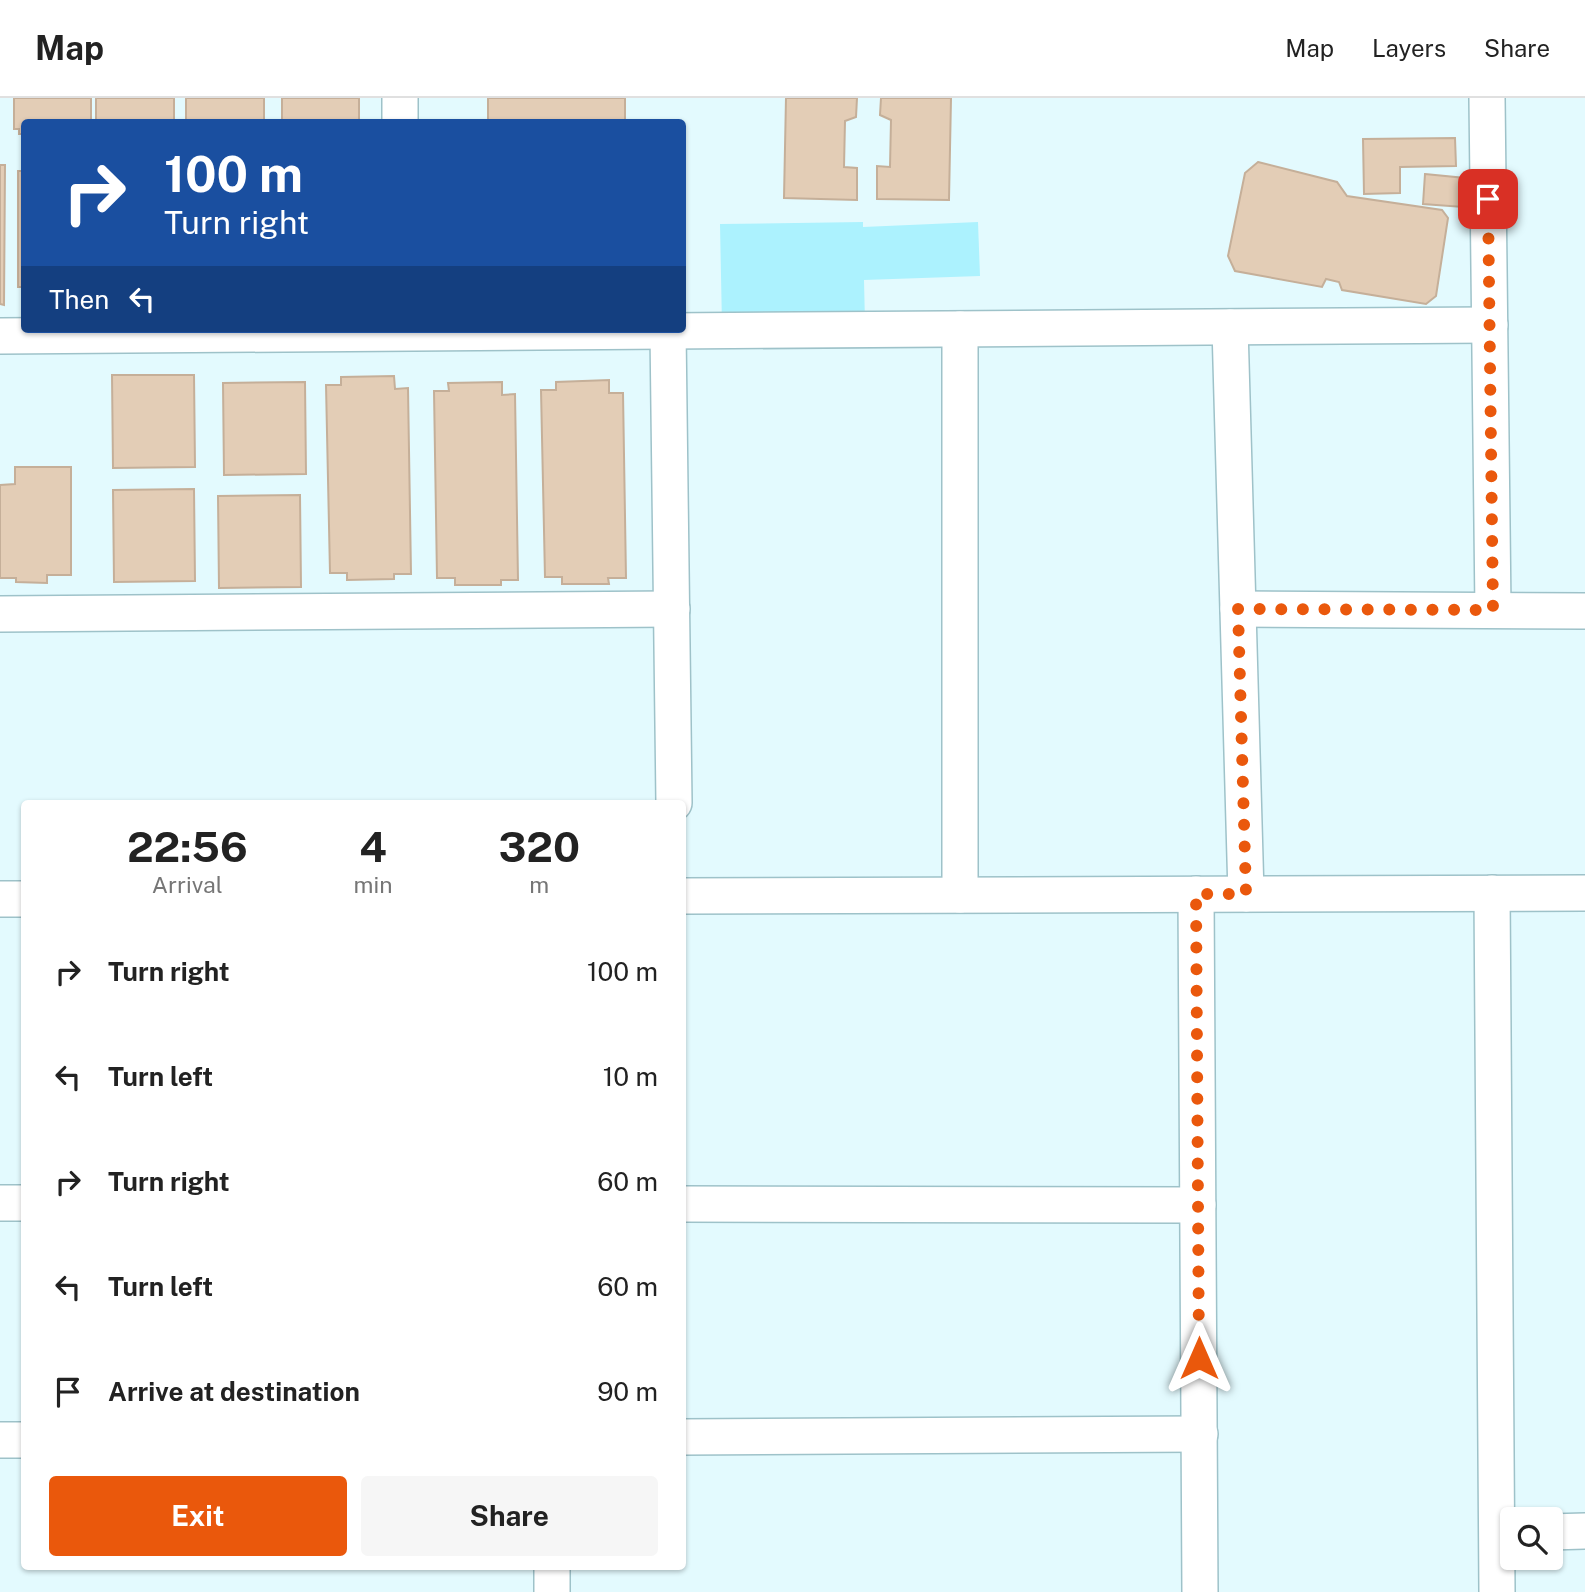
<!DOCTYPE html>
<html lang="en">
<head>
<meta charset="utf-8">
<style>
	body { margin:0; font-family:"Public Sans",sans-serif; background:#f6f6f6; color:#222; height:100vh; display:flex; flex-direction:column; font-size:26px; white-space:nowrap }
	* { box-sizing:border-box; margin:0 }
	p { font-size:23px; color:#767676 }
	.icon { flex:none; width:38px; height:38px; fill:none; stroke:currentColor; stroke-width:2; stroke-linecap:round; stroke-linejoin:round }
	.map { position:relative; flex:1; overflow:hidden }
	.panel { position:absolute; left:21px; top:702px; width:665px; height:770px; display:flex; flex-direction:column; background:#fff; border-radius:7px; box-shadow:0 2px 5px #0004 }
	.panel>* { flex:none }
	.guide { position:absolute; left:21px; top:21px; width:665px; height:214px; border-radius:7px; box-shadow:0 2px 5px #0004; background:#1a4fa0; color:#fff; overflow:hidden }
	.fabs { position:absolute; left:1500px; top:1409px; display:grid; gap:14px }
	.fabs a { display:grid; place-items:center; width:63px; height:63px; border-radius:7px; background:#fff; box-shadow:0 2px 5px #0004; font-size:35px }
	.pin { position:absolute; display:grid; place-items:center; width:60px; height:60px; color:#fff; margin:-30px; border-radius:14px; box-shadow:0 4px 10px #0006 }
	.me { position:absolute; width:77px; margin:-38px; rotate:0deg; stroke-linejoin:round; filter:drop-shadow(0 0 5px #0008) }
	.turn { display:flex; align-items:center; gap:24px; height:147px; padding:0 28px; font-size:32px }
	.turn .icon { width:91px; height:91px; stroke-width:2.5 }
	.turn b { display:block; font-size:49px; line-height:60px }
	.then { display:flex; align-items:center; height:66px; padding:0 28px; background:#0003; gap:14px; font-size:26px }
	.eta { display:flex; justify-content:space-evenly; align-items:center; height:119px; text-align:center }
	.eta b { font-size:42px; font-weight:700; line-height:49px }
	.cta { display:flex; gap:14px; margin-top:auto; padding:14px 28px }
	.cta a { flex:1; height:80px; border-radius:7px; background:#ea580c; color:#fff; font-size:28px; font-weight:700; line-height:80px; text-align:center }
	.cta a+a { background:#f6f6f6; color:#222 }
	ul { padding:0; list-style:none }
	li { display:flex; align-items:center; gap:21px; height:105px; padding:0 28px }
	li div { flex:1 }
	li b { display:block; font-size:26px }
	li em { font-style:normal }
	header { display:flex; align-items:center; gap:42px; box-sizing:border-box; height:98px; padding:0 35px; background:#fff; border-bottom:2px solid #e0e0e0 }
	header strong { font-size:33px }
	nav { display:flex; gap:38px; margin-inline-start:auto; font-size:24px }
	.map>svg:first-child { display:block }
	.green { fill:#acf2fe }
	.building { fill:#e3cdb6; stroke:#c5af99; stroke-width:2 }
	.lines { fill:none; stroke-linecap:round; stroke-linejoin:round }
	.minor-casing { stroke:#9ec2c9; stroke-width:38 }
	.minor { stroke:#fff; stroke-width:35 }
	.route { stroke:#ea580c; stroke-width:12; stroke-dasharray:0 21.6 }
</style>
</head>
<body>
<header>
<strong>Map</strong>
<nav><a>Map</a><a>Layers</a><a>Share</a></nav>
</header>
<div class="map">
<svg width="1585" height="1494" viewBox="0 0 1585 1494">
	<rect width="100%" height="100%" fill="#e3fafe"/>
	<!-- green -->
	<path class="green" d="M863 124V129L978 124 980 178 864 182 865 225 722 228 720 126Z"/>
	<!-- building -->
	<g class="building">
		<path d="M14 0H91V24H24V36H19V31H14Z"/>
		<rect x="96" y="0" width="78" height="24"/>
		<rect x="186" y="0" width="78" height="24"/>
		<rect x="282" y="0" width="77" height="24"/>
		<path d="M488 0H625V24H479L488 23Z"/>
		<path d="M786 0H857L856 19 845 23 844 69 857 70V102L784 100Z"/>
		<path d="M881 0H951L949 102 877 101V68L890 69 891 22 880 17Z"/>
		<path d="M1455 40 1456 68 1400 69V95L1364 96 1363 41Z"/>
		<path d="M1258 64 1337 84 1347 98 1442 112 1448 120 1436 198 1426 206 1342 192 1339 184 1326 181 1322 189 1235 173 1228 158 1245 75Z"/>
		<path d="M0 67H5L4 207 0 206Z"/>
		<path d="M22 68H24V195H23V189H18V73H22Z"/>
		<path d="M1425 76 1465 80 1463 109 1423 106Z"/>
		<path d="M112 277H194L195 369 113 370Z"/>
		<path d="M394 278 395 291 408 290 411 476H394V481L347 482V475H330L326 287H341V279Z"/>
		<path d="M609 282V295H623L626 480H608L609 486H562V479H545L541 292H556V284Z"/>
		<path d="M305 284 306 376 224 377 223 285Z"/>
		<path d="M502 284V297L515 296 518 482H501V487H455V480H437L434 293H449L448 285Z"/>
		<path d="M15 369H71V477H47V485L16 484V480H0V387L15 386Z"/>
		<path d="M194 391 195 483 114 484 113 392Z"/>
		<path d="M300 397 301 489 219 490 218 398Z"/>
	</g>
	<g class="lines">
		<defs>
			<g id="minor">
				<path d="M400 0V24"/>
				<path d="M1487 0 1493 512"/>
				<path d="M1230 229 1246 796"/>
				<path d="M668 233 674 705"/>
				<path d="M0 238 1490 227"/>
				<path d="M1238 511 1585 513"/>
				<path d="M0 516 672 511"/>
				<path d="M1492 795 1497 1494"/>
				<path d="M1196 796 1200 1494"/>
				<path d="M960 797V231"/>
				<path d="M682 798 1585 795"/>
				<path d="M0 801H24"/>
				<path d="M0 1105H24"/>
				<path d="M682 1106 1198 1107"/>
				<path d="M682 1339 1200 1336"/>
				<path d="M0 1342H24"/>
				<path d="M1550 1434 1585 1433"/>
				<path d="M552 1494V1468"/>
			</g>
		</defs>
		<!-- minor casing -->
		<use href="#minor" class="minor-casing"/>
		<!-- minor -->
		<use href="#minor" class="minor"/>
	</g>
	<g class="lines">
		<!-- route -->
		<path class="route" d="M1199 1260 1196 796H1246L1238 511 1493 512 1488 101"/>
	</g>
</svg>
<div class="fabs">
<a><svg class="icon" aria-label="search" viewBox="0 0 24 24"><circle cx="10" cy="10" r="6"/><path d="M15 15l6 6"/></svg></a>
</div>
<div class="pin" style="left:1488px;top:101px;background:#d93025"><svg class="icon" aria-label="arrive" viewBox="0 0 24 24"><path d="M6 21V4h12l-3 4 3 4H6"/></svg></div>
<svg class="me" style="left:1199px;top:1260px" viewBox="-20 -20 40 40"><path d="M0-17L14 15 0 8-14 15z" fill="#ea580c" stroke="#fff" stroke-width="4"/></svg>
<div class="guide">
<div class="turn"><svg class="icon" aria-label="right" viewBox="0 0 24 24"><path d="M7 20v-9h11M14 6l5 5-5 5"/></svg><div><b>100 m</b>Turn right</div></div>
<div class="then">Then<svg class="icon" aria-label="left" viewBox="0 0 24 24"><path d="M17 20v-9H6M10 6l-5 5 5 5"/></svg></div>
</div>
<section class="panel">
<div class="eta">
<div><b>22:56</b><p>Arrival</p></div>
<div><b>4</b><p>min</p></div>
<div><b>320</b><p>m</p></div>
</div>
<ul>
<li><svg class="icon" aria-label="right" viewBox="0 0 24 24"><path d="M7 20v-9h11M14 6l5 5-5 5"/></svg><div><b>Turn right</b></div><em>100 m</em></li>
<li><svg class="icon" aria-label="left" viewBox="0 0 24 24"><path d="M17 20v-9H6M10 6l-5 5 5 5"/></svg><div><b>Turn left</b></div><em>10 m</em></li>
<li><svg class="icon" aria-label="right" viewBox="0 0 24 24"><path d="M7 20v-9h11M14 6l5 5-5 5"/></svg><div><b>Turn right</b></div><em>60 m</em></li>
<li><svg class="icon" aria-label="left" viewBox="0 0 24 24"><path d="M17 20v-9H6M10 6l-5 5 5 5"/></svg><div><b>Turn left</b></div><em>60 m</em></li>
<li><svg class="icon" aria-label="arrive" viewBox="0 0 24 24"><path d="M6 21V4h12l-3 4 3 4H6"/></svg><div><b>Arrive at destination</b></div><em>90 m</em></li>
</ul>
<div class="cta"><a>Exit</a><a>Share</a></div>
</section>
</div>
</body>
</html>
